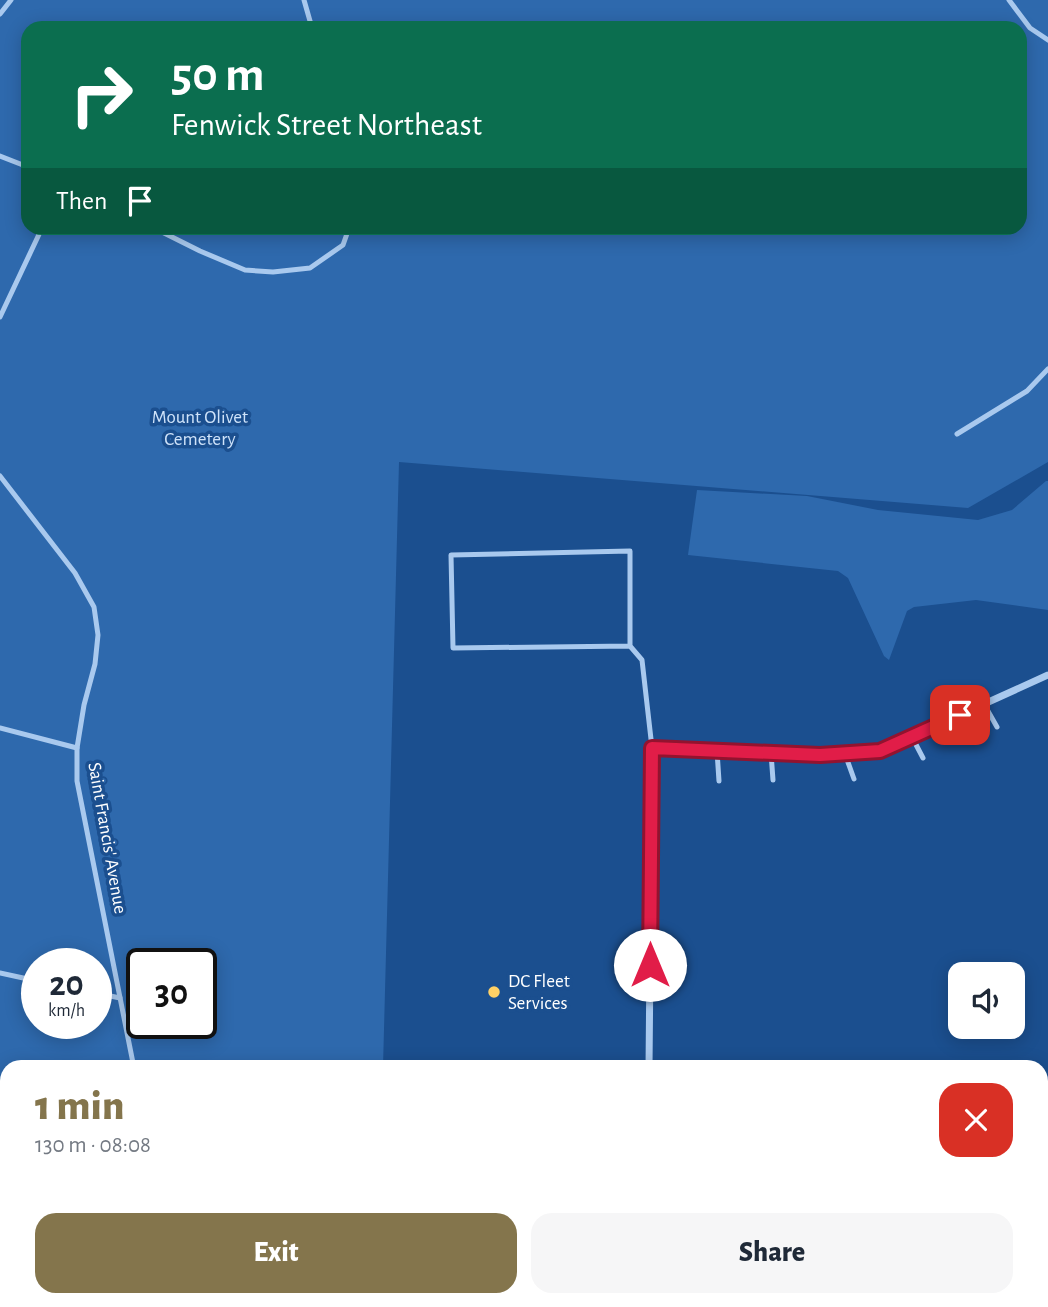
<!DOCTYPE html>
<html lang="en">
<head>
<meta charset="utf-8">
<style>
	body { margin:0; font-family:"Alegreya Sans",sans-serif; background:#f6f6f7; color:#1f2937; height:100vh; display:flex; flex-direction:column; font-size:26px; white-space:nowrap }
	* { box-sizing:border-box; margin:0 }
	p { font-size:23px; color:#747a83 }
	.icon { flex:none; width:38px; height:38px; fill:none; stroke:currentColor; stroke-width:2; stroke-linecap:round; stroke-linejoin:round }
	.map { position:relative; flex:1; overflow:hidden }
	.side { position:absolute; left:0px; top:1060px; width:1048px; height:247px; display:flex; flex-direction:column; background:#fff; border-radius:21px 21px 0 0; box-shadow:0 4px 18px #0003 }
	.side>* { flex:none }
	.top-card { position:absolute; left:21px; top:21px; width:1006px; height:214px; border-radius:21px; box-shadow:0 4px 18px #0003; background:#0b6e4f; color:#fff; overflow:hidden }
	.controls { position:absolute; left:948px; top:962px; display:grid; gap:14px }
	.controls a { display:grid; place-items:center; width:77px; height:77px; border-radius:14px; background:#fff; box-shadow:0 4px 18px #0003; font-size:35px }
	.speed { position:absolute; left:21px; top:948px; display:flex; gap:14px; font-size:35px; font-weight:700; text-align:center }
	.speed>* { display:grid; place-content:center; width:91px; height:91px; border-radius:50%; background:#fff; box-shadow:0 4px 18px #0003; line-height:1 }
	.speed small { font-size:18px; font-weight:400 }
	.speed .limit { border:4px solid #111; border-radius:10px; background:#fff; color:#111 }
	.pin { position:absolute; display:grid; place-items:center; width:60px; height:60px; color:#fff; margin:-30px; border-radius:14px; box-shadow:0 4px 10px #0006 }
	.me { position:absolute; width:77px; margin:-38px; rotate:0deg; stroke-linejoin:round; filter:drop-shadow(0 0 5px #0008) }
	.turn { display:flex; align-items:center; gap:24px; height:147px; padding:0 35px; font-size:32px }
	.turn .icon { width:91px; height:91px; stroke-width:2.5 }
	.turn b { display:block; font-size:49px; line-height:60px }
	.then { display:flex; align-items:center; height:66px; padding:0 35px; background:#0003; gap:14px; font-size:26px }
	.round { display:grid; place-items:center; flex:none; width:74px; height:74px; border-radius:21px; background:#f6f6f7 }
	.overview { display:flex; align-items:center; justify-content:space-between; height:119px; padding:0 35px }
	h1 { font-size:42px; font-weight:800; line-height:52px; color:#84754c }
	.action { display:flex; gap:14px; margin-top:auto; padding:14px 35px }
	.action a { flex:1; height:80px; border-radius:21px; background:#84754c; color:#fff; font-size:28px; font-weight:800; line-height:80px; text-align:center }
	.action a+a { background:#f6f6f7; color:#1f2937 }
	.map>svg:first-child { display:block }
	.green { fill:#2e69ad; fill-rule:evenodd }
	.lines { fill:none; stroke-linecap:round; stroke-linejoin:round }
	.lane { stroke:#a9c9ee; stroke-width:5 }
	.street { stroke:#a9c9ee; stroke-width:7 }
	.secondary { stroke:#d6e6fa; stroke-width:14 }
	.route-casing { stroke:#92132f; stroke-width:18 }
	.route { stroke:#e11d48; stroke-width:12 }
	.poi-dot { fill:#ffd166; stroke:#1b4f8f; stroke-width:2.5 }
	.labels { text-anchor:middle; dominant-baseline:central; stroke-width:7; stroke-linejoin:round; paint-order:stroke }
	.park-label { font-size:19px; fill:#cfe3fa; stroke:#1b4f8f }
	.street-label { font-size:19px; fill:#fff; stroke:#1b4f8f }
	.poi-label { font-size:19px; fill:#fff; stroke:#1b4f8f; text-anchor:start }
</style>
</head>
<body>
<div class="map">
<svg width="1048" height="1307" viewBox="0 0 1048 1307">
	<rect width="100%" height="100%" fill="#1b4f8f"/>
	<!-- green -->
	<g class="green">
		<path d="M0 0H1048V462L968 508 399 462 383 1067 7 1068V1300H377L376 1307H0ZM28 28H1020V228H28ZM37 964H96V1024H37ZM142 964H201V1024H142Z"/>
		<path d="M1046 481H1048V610L976 600 914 607 907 611 889 660 884 656 848 578 838 571 688 555 697 490 807 496 878 510 978 520 1012 510Z"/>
	</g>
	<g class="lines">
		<!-- lane -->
		<g class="lane">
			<path d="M304 0 312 28"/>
			<path d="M1009 0 1030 28 1048 40"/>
			<path d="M0 14 11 0"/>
			<path d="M0 156 28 167"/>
			<path d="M154 228 200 251 245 270 273 272 310 268 343 245 349 228"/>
			<path d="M0 317 42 228"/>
			<path d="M957 434 1027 391 1048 369"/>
			<path d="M0 476 75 573 94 607 98 635 95 664 84 705 77 748V781L134 1068"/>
			<path d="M630 646 453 648 451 555 630 551V646L642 660 652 748"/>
			<path d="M984 704 997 727"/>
			<path d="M0 728 77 748"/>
			<path d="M912 737 923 758"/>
			<path d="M717 751 719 781"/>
			<path d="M771 753 773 780"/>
			<path d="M845 754 854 779"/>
			<path d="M0 973 37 981"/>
			<path d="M96 993 120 998"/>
			<path d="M180 1300 182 1307"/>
			<path d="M38 1307 53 1300"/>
		</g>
		<!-- street -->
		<g class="street">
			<path d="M649 1068 652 748 820 755 880 751 1048 675"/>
			<path d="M724 1300 727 1307"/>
		</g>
		<!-- secondary -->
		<g class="secondary">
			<path d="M1041 1263 1048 1260"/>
			<path d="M944 1307 959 1300"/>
		</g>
	</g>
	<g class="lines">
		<defs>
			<path id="route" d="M650 965 652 748 820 755 880 751 960 715"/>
		</defs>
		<!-- route casing -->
		<use href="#route" class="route-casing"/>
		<!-- route -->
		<use href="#route" class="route"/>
	</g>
	<!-- markers -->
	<circle class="poi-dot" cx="494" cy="992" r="7"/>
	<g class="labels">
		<!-- park labels -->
		<g class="park-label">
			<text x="200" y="417">Mount Olivet<tspan x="200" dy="22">Cemetery</tspan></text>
		</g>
		<!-- street labels -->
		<g class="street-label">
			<text transform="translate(107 838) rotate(80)">Saint Francis' Avenue</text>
		</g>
		<!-- poi labels -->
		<g class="poi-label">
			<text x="508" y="981">DC Fleet<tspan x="508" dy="22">Services</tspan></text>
		</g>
	</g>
</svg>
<div class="controls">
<a><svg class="icon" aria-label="sound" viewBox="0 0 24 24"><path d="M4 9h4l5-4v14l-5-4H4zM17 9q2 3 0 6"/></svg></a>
</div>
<div class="speed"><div>20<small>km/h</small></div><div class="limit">30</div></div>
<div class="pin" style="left:960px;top:715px;background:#d93025"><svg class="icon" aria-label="arrive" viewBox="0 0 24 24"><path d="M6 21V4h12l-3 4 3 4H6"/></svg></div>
<svg class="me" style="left:650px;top:965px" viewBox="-20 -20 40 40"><circle r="19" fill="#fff"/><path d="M0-13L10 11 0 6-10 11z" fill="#e11d48"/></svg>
<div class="top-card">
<div class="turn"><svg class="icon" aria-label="right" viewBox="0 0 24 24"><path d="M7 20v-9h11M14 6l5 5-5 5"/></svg><div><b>50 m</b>Fenwick Street Northeast</div></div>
<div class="then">Then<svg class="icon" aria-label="arrive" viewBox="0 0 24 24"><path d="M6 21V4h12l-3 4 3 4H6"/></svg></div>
</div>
<section class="side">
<div class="overview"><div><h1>1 min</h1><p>130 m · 08:08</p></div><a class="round" style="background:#d93025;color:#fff"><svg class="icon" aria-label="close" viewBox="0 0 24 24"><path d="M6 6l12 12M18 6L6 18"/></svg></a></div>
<div class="action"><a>Exit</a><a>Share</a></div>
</section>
</div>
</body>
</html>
